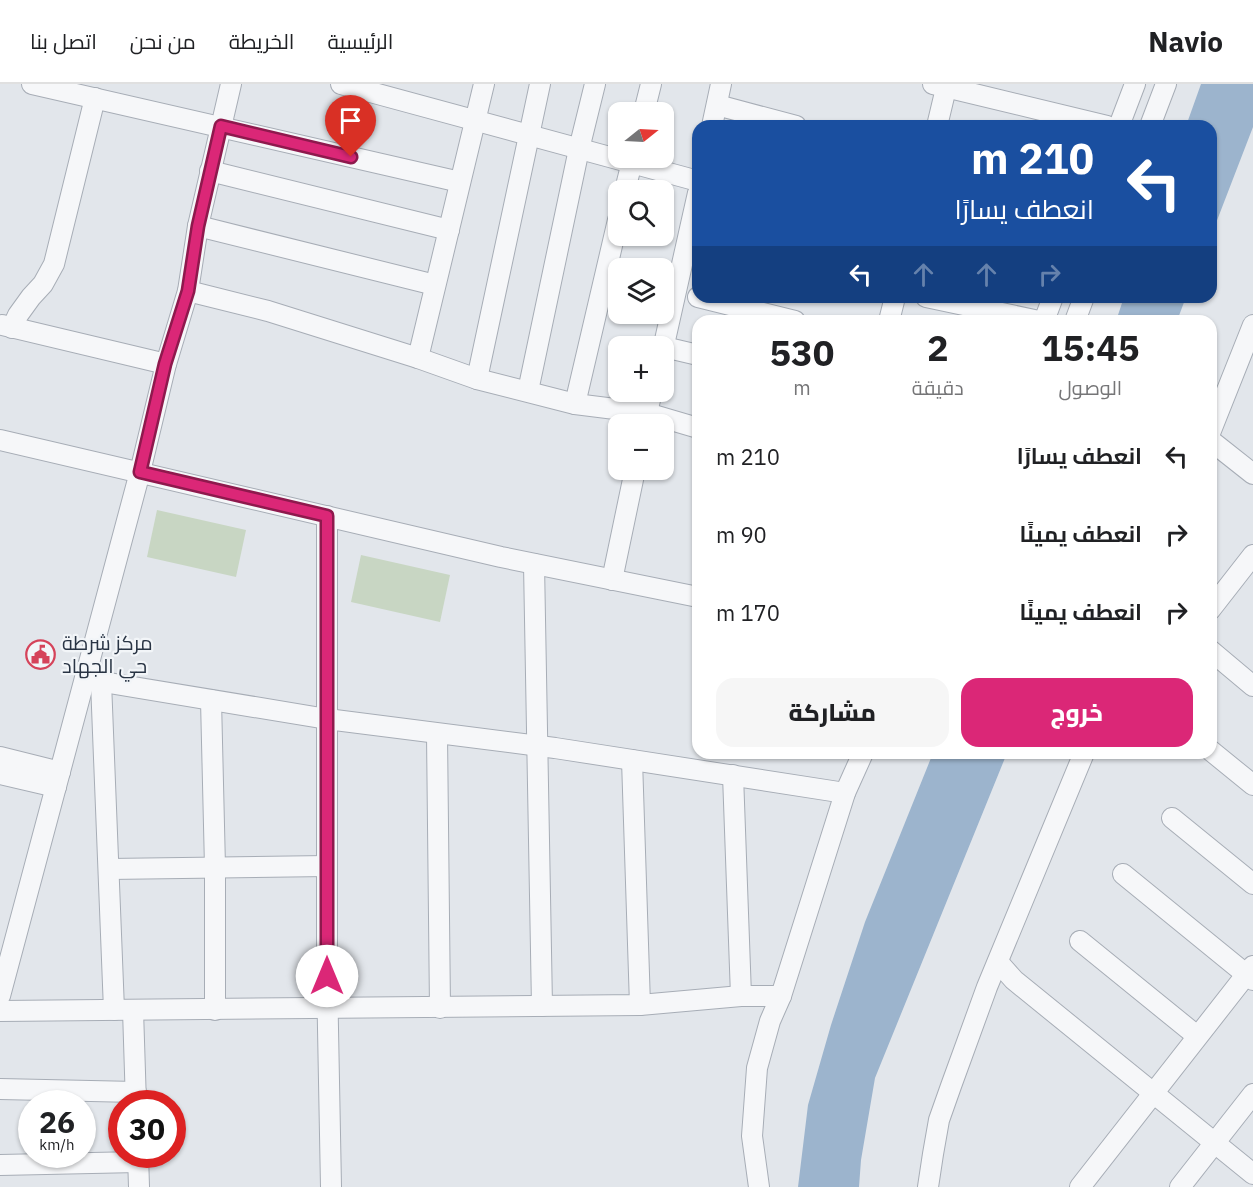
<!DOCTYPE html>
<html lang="ar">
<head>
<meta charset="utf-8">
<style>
	body { margin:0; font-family:"IBM Plex Sans",Cairo,sans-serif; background:#f6f6f6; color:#202124; direction:rtl; height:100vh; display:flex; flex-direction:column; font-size:22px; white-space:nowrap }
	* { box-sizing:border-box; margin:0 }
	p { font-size:20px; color:#757577 }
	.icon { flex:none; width:33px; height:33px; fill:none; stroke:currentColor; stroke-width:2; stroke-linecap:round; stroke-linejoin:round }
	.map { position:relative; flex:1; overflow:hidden; direction:ltr }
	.drawer { position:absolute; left:692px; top:231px; width:525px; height:444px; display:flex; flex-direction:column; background:#fff; border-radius:18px; box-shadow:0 2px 4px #0004; direction:rtl }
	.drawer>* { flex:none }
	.guide { position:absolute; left:692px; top:36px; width:525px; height:183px; border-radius:18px; box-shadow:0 2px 4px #0004; direction:rtl; background:#1a4fa0; color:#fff; overflow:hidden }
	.needle { width:39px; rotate:72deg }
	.buttons { position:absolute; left:608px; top:18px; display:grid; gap:12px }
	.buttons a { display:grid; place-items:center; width:66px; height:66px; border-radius:12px; background:#fff; box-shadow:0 2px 4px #0004; font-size:30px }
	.speed { position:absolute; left:18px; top:1006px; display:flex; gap:12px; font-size:30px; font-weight:700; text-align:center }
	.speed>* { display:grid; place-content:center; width:78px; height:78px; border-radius:50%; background:#fff; box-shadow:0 2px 4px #0004; line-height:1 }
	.speed small { font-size:15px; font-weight:400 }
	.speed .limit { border:9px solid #d22; background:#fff; color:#111 }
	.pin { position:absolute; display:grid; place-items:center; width:51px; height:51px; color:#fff; margin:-62px -26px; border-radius:50% 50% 50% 0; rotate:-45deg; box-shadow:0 0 6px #0007 }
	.pin .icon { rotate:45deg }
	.me { position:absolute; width:66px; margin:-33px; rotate:0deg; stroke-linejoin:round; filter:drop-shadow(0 0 4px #0008) }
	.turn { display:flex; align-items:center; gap:21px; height:126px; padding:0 24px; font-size:27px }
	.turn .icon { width:78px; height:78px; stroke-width:2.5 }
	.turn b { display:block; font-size:42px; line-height:51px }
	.lanes { display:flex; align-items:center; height:57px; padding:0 24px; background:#0003; justify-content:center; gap:30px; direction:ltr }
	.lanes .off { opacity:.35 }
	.eta { display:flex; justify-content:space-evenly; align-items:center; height:102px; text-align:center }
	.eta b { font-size:36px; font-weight:800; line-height:42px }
	.action { display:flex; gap:12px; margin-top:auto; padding:12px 24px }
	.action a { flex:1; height:69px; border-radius:18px; background:#db2777; color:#fff; font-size:24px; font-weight:800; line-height:69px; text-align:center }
	.action a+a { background:#f6f6f6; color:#202124 }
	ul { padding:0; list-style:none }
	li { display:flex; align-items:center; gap:18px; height:78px; padding:0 24px }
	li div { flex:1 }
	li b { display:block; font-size:22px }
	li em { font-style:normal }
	header { display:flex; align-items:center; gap:36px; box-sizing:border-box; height:84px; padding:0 30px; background:#fff; border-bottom:2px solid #e0e0e0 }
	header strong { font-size:28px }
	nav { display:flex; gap:33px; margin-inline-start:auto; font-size:21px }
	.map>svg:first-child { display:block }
	.green { fill:#c8d6c3 }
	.water { fill:#9cb4cd }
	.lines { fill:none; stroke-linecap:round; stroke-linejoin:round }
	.minor-casing { stroke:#a7adb6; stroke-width:22 }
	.minor { stroke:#f6f7f9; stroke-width:20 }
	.route-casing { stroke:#8e194d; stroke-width:15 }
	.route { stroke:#db2777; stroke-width:10 }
	.labels { text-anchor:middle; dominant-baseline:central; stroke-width:4.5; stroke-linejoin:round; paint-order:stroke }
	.poi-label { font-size:20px; fill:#293444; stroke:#f2f5f8; text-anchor:start }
</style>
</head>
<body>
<header>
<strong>Navio</strong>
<nav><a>الرئيسية</a><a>الخريطة</a><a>من نحن</a><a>اتصل بنا</a></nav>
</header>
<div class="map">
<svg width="1253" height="1103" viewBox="0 0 1253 1103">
	<rect width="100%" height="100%" fill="#e2e6eb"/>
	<!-- green -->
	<g class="green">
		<path d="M157 426 246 446 236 493 147 473Z"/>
		<path d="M361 471 450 491 440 538 351 518Z"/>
	</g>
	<!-- water -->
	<g class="water">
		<path d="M1201 0H1253V43L1211 152 1210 42H1186Z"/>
		<path d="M1124 213H1186L1177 237H1116Z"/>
		<path d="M933 669H1007L875 994 861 1076 859 1103H798L808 1021 831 941 865 838Z"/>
	</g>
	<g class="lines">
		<defs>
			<g id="minor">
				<path d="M32 0 460 98"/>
				<path d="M341 0 698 97"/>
				<path d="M933 0 1107 42"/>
				<path d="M717 21 796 42"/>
				<path d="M644 28 651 0"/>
				<path d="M712 42 721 0"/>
				<path d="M937 42 947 0"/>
				<path d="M1119 42 1135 0"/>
				<path d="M1150 42 1166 0"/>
				<path d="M210 87 449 146"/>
				<path d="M625 106 633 74"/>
				<path d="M198 142 435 201"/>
				<path d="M188 207 268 227 418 274 477 295 575 320 647 329 698 344"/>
				<path d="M698 213 795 237"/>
				<path d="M926 213 1039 237"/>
				<path d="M889 237 895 213"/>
				<path d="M1044 237 1053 213"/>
				<path d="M1075 237 1084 213"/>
				<path d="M2 241 166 280"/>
				<path d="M12 244 18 231 31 213 43 200 54 180 95 14"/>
				<path d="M664 263 698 271"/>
				<path d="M663 265 698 109"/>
				<path d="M418 274 484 0"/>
				<path d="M477 295 540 0"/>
				<path d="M528 307 579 65 595 0"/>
				<path d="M575 320 618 136"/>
				<path d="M644 340 652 308"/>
				<path d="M1210 349 1253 241"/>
				<path d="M0 356 501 473 698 513"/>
				<path d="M1210 356 1253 390"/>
				<path d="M327 432V892L331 1103"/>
				<path d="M534 480 542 922"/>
				<path d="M612 496 635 386"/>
				<path d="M1210 526 1253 471"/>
				<path d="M1210 566 1253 602"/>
				<path d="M85 595 327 635 555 664 845 709"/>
				<path d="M101 598 114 926"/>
				<path d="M211 616 215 783V926"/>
				<path d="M437 650 440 924"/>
				<path d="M1210 666 1253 701"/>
				<path d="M0 673 60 688"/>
				<path d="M632 676 640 921"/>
				<path d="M0 690 56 703"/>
				<path d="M733 691 741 912"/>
				<path d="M1172 734 1253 800"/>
				<path d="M109 785 327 782"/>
				<path d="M1123 790 1253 896"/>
				<path d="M1080 857 1197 952"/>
				<path d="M998 878 1014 896 1253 1090"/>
				<path d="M0 912 140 388 166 280 188 207 198 142 231 0"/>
				<path d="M133 926 136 1020"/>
				<path d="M0 927 640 921 741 912H781"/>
				<path d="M0 1005 136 1008"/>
				<path d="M138 1071 139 1103"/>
				<path d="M0 1081 138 1078"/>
				<path d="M759 1103 752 1052 757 984 770 937 781 912 845 709 863 669"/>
				<path d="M928 1103 933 1070 939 1036 951 1002 987 903 1084 669"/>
				<path d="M1080 1103 1253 882"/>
				<path d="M1180 1103 1253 1010"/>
			</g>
		</defs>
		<!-- minor casing -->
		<use href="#minor" class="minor-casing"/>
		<!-- minor -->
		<use href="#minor" class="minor"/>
	</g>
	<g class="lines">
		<defs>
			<path id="route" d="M327 892V432L140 388 165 280 188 207 198 142 221 42 351 73"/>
		</defs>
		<!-- route casing -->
		<use href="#route" class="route-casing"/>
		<!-- route -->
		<use href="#route" class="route"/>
	</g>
	<!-- icons -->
	<defs>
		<symbol id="civic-ring" viewBox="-11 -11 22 22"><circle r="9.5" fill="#f2f5f8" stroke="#d5435a" stroke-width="1.5"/><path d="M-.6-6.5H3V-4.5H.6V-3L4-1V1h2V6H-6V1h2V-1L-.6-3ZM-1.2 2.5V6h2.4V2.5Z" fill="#d5435a"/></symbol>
	</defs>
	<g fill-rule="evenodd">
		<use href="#civic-ring" x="24" y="554" width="33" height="33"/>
	</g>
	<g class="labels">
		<!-- poi labels -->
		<g class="poi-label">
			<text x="62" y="558">مركز شرطة<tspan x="62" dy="23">حي الجهاد</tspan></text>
		</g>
	</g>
</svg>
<div class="buttons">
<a><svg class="needle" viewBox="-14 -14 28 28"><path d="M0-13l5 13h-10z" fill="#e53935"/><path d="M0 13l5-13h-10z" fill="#757577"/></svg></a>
<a><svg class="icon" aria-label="search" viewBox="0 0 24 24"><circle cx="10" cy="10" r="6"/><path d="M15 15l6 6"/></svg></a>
<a><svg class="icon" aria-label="layers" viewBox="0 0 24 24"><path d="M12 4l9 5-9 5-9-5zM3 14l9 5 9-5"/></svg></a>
<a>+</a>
<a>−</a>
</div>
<div class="speed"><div>26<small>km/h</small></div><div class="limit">30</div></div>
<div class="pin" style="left:351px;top:73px;background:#d93025"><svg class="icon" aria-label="arrive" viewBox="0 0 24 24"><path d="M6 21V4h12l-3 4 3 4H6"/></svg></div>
<svg class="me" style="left:327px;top:892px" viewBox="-20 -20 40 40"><circle r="19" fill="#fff"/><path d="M0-13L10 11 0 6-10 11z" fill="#db2777"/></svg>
<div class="guide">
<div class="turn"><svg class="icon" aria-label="left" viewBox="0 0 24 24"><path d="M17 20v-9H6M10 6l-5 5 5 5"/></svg><div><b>210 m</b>انعطف يسارًا</div></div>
<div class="lanes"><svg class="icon" aria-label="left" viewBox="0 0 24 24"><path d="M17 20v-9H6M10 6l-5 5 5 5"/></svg><svg class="icon off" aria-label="ahead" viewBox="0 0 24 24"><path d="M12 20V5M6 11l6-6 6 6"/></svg><svg class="icon off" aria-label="ahead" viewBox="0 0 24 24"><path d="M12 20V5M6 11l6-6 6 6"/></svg><svg class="icon off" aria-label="right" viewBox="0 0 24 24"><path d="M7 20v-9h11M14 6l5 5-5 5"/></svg></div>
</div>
<section class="drawer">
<div class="eta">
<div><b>15:45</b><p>الوصول</p></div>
<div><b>2</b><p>دقيقة</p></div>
<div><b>530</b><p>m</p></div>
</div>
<ul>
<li><svg class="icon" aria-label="left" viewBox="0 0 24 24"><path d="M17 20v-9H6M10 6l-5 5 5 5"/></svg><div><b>انعطف يسارًا</b></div><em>210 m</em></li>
<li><svg class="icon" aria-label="right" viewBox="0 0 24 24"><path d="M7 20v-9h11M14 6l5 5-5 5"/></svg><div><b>انعطف يمينًا</b></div><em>90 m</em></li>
<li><svg class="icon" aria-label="right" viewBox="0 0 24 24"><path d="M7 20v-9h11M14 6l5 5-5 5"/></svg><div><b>انعطف يمينًا</b></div><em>170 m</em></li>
</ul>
<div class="action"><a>خروج</a><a>مشاركة</a></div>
</section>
</div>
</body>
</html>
